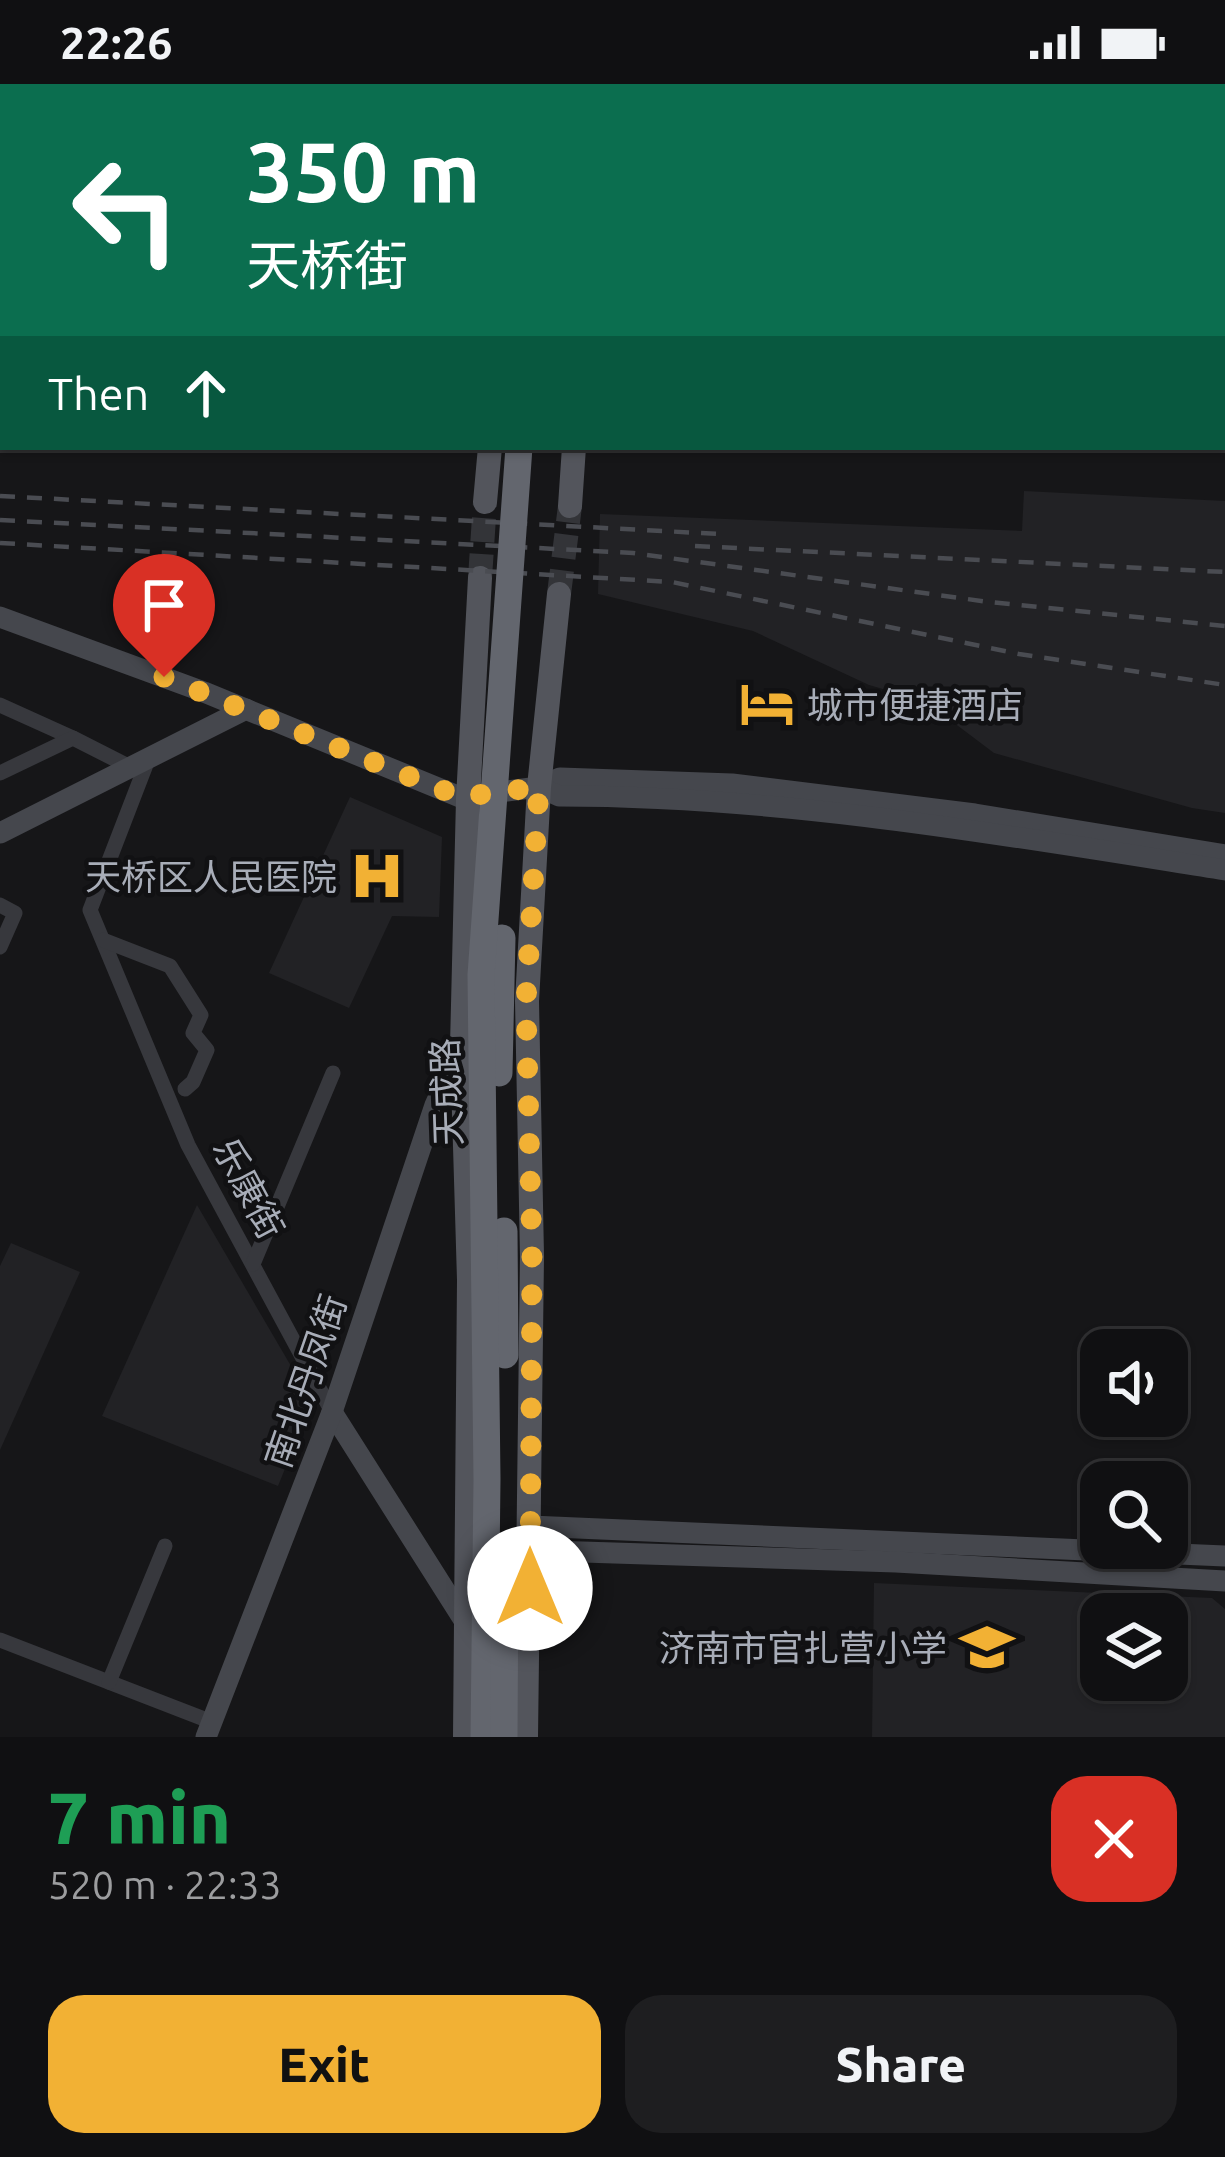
<!DOCTYPE html>
<html lang="en">
<head>
<meta charset="utf-8">
<style>
	body { margin:0; font-family:Ubuntu,"Noto Sans SC",sans-serif; background:#1e1e20; color:#f1f3f6; height:100vh; display:flex; flex-direction:column; font-size:45px; white-space:nowrap }
	* { box-sizing:border-box; margin:0 }
	p { font-size:39px; color:#9c9d9f }
	.icon { flex:none; width:66px; height:66px; fill:none; stroke:currentColor; stroke-width:2; stroke-linecap:round; stroke-linejoin:round }
	.map { position:relative; height:1653px; overflow:hidden }
	.details { display:flex; flex-direction:column; background:#101012; flex:1 }
	.details>* { flex:none }
	.guide { position:absolute; left:0px; top:0px; width:1227px; height:366px; box-shadow:0 3px 9px #0004,0 0 0 3px #303032; background:#0b6e4f; color:#fff; overflow:hidden }
	.fabs { position:absolute; left:1080px; top:1245px; display:grid; gap:24px }
	.fabs a { display:grid; place-items:center; width:108px; height:108px; border-radius:24px; background:#101012; box-shadow:0 3px 9px #0004,0 0 0 3px #303032; font-size:60px }
	.pin { position:absolute; display:grid; place-items:center; width:102px; height:102px; color:#fff; margin:-123px -51px; border-radius:50% 50% 50% 0; rotate:-45deg; box-shadow:0 0 12px #0007 }
	.pin .icon { rotate:45deg }
	.me { position:absolute; width:132px; margin:-66px; rotate:0deg; stroke-linejoin:round; filter:drop-shadow(0 0 9px #0008) }
	.turn { display:flex; align-items:center; gap:42px; height:252px; padding:0 48px; font-size:54px }
	.turn .icon { width:156px; height:156px; stroke-width:2.5 }
	.turn b { display:block; font-size:84px; line-height:102px }
	.then { display:flex; align-items:center; height:114px; padding:0 48px; background:#0003; gap:24px; font-size:45px }
	.round { display:grid; place-items:center; flex:none; width:126px; height:126px; border-radius:36px; background:#1e1e20 }
	.summary { display:flex; align-items:center; justify-content:space-between; height:204px; padding:0 48px }
	h1 { font-size:72px; font-weight:800; line-height:90px; color:#1e9e55 }
	.primary-button { display:flex; gap:24px; margin-top:auto; padding:24px 48px }
	.primary-button a { flex:1; height:138px; border-radius:36px; background:#f2b134; color:#111; font-size:48px; font-weight:800; line-height:138px; text-align:center }
	.primary-button a+a { background:#1e1e20; color:#f1f3f6 }
	.status { display:flex; justify-content:space-between; align-items:center; height:84px; padding:0 60px; background:#101012; direction:ltr }
	.status svg { height:33px; fill:currentColor }
	.map>svg:first-child { display:block }
	.built { fill:#222225; fill-rule:evenodd }
	.lines { fill:none; stroke-linecap:round; stroke-linejoin:round }
	.primary-tunnel { stroke:#333438; stroke-width:24; stroke-dasharray:24 12; stroke-linecap:butt }
	.street { stroke:#37383d; stroke-width:15 }
	.secondary { stroke:#45474d; stroke-width:21 }
	.primary { stroke:#53555c; stroke-width:24 }
	.highway { stroke:#63666e; stroke-width:27 }
	.rail { stroke:#4a4c52; stroke-width:4.5; stroke-dasharray:15 12; stroke-linecap:butt }
	.highway-bridge { stroke:#63666e; stroke-width:27 }
	.route { stroke:#f2b134; stroke-width:21; stroke-dasharray:0 37.8 }
	.labels { text-anchor:middle; dominant-baseline:central; stroke-width:9; stroke-linejoin:round; paint-order:stroke }
	.poi-label { font-size:36px; fill:#a8adb8; stroke:#111113; text-anchor:end }
	.street-label { font-size:36px; fill:#a8adb8; stroke:#111113 }
</style>
</head>
<body>
<div class="status"><b>22:26</b><svg viewBox="0 0 49 12"><path d="M0 12V9h3v3zM5 12V6h3v6zM10 12V3h3v9zM15 12V0h3v12zM26 1h20v11H26zM47 4h2v5h-2z"/></svg></div>
<div class="map">
<svg width="1225" height="1653" viewBox="0 0 1225 1653">
	<rect width="100%" height="100%" fill="#161618"/>
	<!-- built -->
	<g class="built">
		<rect x="886" y="0" width="206" height="3"/>
		<path d="M1024 407 1225 417V729L1192 724 994 669 925 617 869 601 753 547 598 510 600 430 1022 447Z"/>
		<path d="M350 713 442 753 439 833 392 832 349 924 269 889Z"/>
		<path d="M197 1121 312 1318 278 1402 102 1332Z"/>
		<path d="M11 1159 80 1188 0 1366V1182Z"/>
		<path d="M874 1499 1212 1514 1225 1525V1653H872ZM1167 1530V1596H1101V1530Z"/>
	</g>
	<g class="lines">
		<!-- primary-tunnel -->
		<g class="primary-tunnel">
			<path d="M480 494 485 418"/>
			<path d="M559 510 570 422"/>
		</g>
		<!-- street -->
		<g class="street">
			<path d="M633 0 634 3"/>
			<path d="M217 3V0"/>
			<path d="M0 58H3"/>
			<path d="M1224 154H1225"/>
			<path d="M1224 279H1225"/>
			<path d="M0 621 73 654"/>
			<path d="M149 673 90 826 188 1061 332 1328"/>
			<path d="M0 689 73 654 130 683"/>
			<path d="M0 821 15 829 0 863"/>
			<path d="M103 856 170 882 201 931 193 949 207 966 193 998 185 1005"/>
			<path d="M253 1180 333 989"/>
			<path d="M0 1556 212 1638"/>
			<path d="M109 1598 165 1462"/>
		</g>
		<!-- secondary -->
		<g class="secondary">
			<path d="M1133 3V0"/>
			<path d="M0 533 204 608 460 713 539 703 560 694 732 700 975 730 1225 771"/>
			<path d="M539 703 559 712C782 712 1005 751 1225 786"/>
			<path d="M0 749 246 625"/>
			<path d="M332 1328 465 1538"/>
			<path d="M530 1442 1225 1472"/>
			<path d="M530 1472 551 1467 896 1478 1225 1497"/>
			<path d="M206 1653 332 1328 435 1021 462 962"/>
		</g>
		<!-- primary -->
		<g class="primary">
			<path d="M528 3V0"/>
			<path d="M601 3V0"/>
			<path d="M485 418 490 363"/>
			<path d="M570 422 574 363"/>
			<path d="M465 1653 469 1196 462 962 468 715 480 494"/>
			<path d="M526 1653 532 1172 527 917 539 703 559 510"/>
		</g>
		<!-- highway -->
		<path class="highway" d="M551 3V0"/>
		<!-- rail -->
		<g class="rail">
			<path d="M0 412 719 450"/>
			<path d="M0 436 633 469 989 518 1225 542"/>
			<path d="M0 459 672 498 1019 570 1225 601"/>
			<path d="M695 462 1225 488"/>
		</g>
		<!-- highway-bridge -->
		<g class="highway-bridge">
			<path d="M499 989 502 854"/>
			<path d="M504 1147 505 1271"/>
			<path d="M484 1653 487 1395 481 891 519 363"/>
			<path d="M504 1653 505 1483"/>
		</g>
	</g>
	<g class="lines">
		<!-- route -->
		<path class="route" d="M164 593 460 713 539 703 526 917 532 1172 530 1504"/>
	</g>
	<!-- icons -->
	<defs>
		<symbol id="hotel-bare" viewBox="-9 -9 18 18"><path d="M-6-4.5h1.5V1H6V5H4.5V3h-9V5H-6ZM-4 0a1.8 1.8 0 1 1 3.6 0ZM.5 0V-2.5h3Q6-2.5 6 0Z" fill="#f2b134" stroke="#111113" stroke-width="2.5" paint-order="stroke"/></symbol>
		<symbol id="hospital-bare" viewBox="-9 -9 18 18"><path d="M-5-5h3v3.5h4V-5h3V5h-3V1.5h-4V5h-3Z" fill="#f2b134" stroke="#111113" stroke-width="2.5" paint-order="stroke"/></symbol>
		<symbol id="school-bare" viewBox="-9 -9 18 18"><path d="M0-5L7-2L0 1L-7-2ZM-4 1L0 2.5L4 1V4Q0 6-4 4Z" fill="#f2b134" stroke="#111113" stroke-width="2.5" paint-order="stroke"/></symbol>
	</defs>
	<g fill-rule="evenodd">
		<use href="#hotel-bare" x="729" y="582" width="76" height="76"/>
		<use href="#hospital-bare" x="339" y="754" width="76" height="76"/>
		<use href="#school-bare" x="949" y="1525" width="76" height="76"/>
	</g>
	<g class="labels">
		<!-- poi labels -->
		<g class="poi-label">
			<text x="807" y="620" text-anchor="start">城市便捷酒店</text>
			<text x="337" y="792">天桥区人民医院</text>
			<text x="947" y="1563">济南市官扎营小学</text>
		</g>
		<!-- street labels -->
		<g class="street-label">
			<text transform="translate(446 1008) rotate(-92)">天成路</text>
			<text transform="translate(249 1104) rotate(62)">乐康街</text>
			<text transform="translate(305 1297) rotate(-71)">南北丹凤街</text>
		</g>
	</g>
</svg>
<div class="fabs">
<a><svg class="icon" aria-label="sound" viewBox="0 0 24 24"><path d="M4 9h4l5-4v14l-5-4H4zM17 9q2 3 0 6"/></svg></a>
<a><svg class="icon" aria-label="search" viewBox="0 0 24 24"><circle cx="10" cy="10" r="6"/><path d="M15 15l6 6"/></svg></a>
<a><svg class="icon" aria-label="layers" viewBox="0 0 24 24"><path d="M12 4l9 5-9 5-9-5zM3 14l9 5 9-5"/></svg></a>
</div>
<div class="pin" style="left:164px;top:593px;background:#d93025"><svg class="icon" aria-label="arrive" viewBox="0 0 24 24"><path d="M6 21V4h12l-3 4 3 4H6"/></svg></div>
<svg class="me" style="left:530px;top:1504px" viewBox="-20 -20 40 40"><circle r="19" fill="#fff"/><path d="M0-13L10 11 0 6-10 11z" fill="#f2b134"/></svg>
<div class="guide">
<div class="turn"><svg class="icon" aria-label="left" viewBox="0 0 24 24"><path d="M17 20v-9H6M10 6l-5 5 5 5"/></svg><div><b>350 m</b>天桥街</div></div>
<div class="then">Then<svg class="icon" aria-label="ahead" viewBox="0 0 24 24"><path d="M12 20V5M6 11l6-6 6 6"/></svg></div>
</div>
</div>
<section class="details">
<div class="summary"><div><h1>7 min</h1><p>520 m · 22:33</p></div><a class="round" style="background:#d93025;color:#fff"><svg class="icon" aria-label="close" viewBox="0 0 24 24"><path d="M6 6l12 12M18 6L6 18"/></svg></a></div>
<div class="primary-button"><a>Exit</a><a>Share</a></div>
</section>
</body>
</html>
